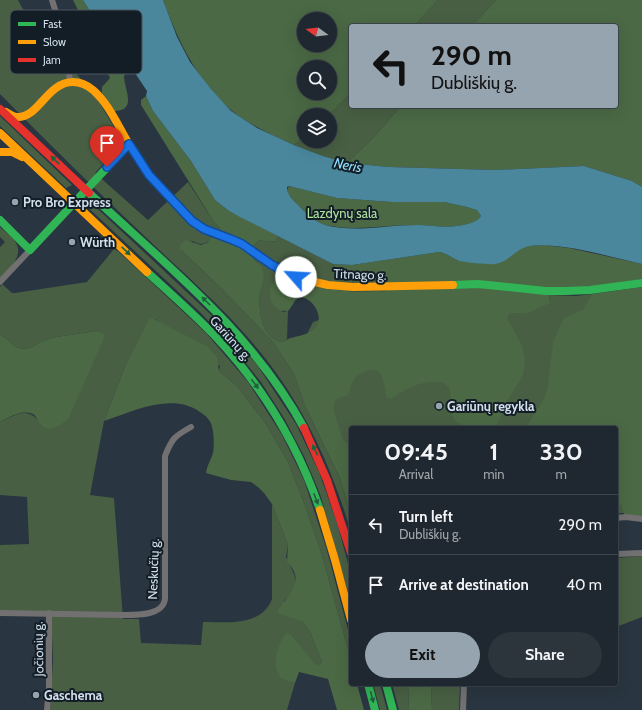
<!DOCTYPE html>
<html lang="en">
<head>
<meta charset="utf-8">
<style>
	body { margin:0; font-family:Cabin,sans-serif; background:#2c343c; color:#f1f3f6; height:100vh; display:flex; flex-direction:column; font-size:15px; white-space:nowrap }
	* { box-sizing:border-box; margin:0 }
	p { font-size:13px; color:#a1a6ab }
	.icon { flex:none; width:22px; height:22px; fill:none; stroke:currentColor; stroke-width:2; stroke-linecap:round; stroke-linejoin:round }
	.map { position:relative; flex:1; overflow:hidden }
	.details { position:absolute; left:349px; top:426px; width:269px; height:260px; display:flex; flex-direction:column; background:#1f2830; border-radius:4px; box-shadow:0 4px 16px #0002,0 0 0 1px #3c444c }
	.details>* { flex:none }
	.top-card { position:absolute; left:349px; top:24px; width:269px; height:84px; border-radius:4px; box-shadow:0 4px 16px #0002,0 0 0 1px #3c444c; background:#96a4b0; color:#111; overflow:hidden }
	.needle { width:26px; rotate:285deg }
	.tools { position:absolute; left:297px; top:12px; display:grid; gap:8px }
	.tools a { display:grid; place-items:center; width:40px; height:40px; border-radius:50%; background:#1f2830; box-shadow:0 4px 16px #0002,0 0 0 1px #3c444c; font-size:20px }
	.pin { position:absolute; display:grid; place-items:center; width:34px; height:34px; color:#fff; margin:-41px -17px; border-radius:50% 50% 50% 0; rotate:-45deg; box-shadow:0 0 4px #0007 }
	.pin .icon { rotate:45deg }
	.me { position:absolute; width:44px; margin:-22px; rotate:296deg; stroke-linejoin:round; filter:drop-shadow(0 0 3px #0008) }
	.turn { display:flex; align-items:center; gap:14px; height:84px; padding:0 16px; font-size:18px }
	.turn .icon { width:52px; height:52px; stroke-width:2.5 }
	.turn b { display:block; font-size:28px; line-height:34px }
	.eta { display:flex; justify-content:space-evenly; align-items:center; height:68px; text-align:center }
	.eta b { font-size:24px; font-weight:700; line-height:28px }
	.cta { display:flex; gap:8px; margin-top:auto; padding:8px 16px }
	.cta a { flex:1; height:46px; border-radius:24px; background:#96a4b0; color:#111; font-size:16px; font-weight:700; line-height:46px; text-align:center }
	.cta a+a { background:#2c343c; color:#f1f3f6 }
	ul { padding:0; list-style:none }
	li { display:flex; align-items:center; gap:12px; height:60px; padding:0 16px; border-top:1px solid #3c444c }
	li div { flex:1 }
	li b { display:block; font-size:15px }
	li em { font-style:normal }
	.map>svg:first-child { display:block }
	.green { fill:#485f43 }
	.forest { fill:#4b6945; fill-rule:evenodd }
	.water { fill:#4a879d; fill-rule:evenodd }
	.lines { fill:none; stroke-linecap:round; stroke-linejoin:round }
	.street { stroke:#737072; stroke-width:6 }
	.fast { stroke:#30b455; stroke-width:8 }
	.slow { stroke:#ff9f0a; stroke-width:8 }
	.jam { stroke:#e5322d; stroke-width:8 }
	.oneway { fill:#20613b }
	.route-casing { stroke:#114b97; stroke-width:10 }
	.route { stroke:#1a73e8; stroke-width:7 }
	.poi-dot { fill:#96a4b0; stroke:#131d26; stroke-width:1.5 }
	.labels { text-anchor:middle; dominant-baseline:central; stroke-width:4; stroke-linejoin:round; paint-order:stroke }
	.poi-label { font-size:13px; font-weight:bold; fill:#d1dfec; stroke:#131d26; text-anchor:start }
	.park-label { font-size:13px; fill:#aee19d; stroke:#131d26 }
	.street-label { font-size:13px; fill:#d1dfec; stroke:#131d26 }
	.water-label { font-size:14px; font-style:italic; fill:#92defa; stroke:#131d26 }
	.key { fill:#131d26; stroke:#4c5761; stroke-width:1 }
	.key-label { font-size:11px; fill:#d1dfec }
</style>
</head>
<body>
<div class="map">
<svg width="642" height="710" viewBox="0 0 642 710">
	<rect width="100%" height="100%" fill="#293540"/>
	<!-- green -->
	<g class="green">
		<path d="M0 0H18L48 56 58 54 93 92 123 142 95 173 148 220 188 182 214 222 220 228C211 239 207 249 192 241L182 251 221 288 273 342 294 374 305 406 340 478 351 515V532C334 475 311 422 277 374 243 326 199 287 156 247 103 197 51 146 0 94Z"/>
		<path d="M438 0H496L472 26H414Z"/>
		<path d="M351 93V106H401L373 138 347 163 323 156 294 145 304 137V141H330V115H328Z"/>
		<path d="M0 116 72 185 66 188 0 126Z"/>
		<path d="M85 197 223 326 257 365 296 424 319 472 338 526 351 575V602L320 494 304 456 284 418 261 382 235 350 201 313 81 201Z"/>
		<path d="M0 227C5 232 13 237 16 243 24 257 8 270 0 279V247L5 242 0 237Z"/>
		<path d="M278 236 333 264 335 268 347 273 365 274 384 279 386 281 387 290 383 292C354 292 330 291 301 285L282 312 288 311 287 339 283 342C262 340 258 311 260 294 261 285 263 278 261 269 260 264 255 261 252 256 256 231 262 245 276 241Z"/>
		<path d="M114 249 119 252 206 333 248 382 282 435 304 480 326 547 351 641V660L321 552 304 503 288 462 266 424 237 386 219 371 220 366 155 319 124 369 104 421 90 495 114 498 123 619H139L141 643 201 645 203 622C227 622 261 627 272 599V504L288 545 286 557 294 574 296 584 292 593 284 601 293 618 303 622 310 632 322 662 320 665H315L292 635 283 679 295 683 287 710H50L53 660 51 611H0V545L29 544 27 497 0 495V422C16 414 30 405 41 425L96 331C80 334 58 335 43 341 37 343 32 349 24 349 13 349 10 339 0 335V287L2 284 12 293H15L87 282Z"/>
		<path d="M592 294 589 300 642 513H616V428H351V464L303 342 313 322 328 317 550 303V295L576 296Z"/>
		<path d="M642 556V617L616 627V558Z"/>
		<path d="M373 684H380L387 710H380Z"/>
		<path d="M392 684H408L409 710H399Z"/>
		<path d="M431 684H460L459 710H432Z"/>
	</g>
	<!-- forest -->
	<g class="forest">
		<path d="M73 0H83L120 59 131 68 124 76C124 89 138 111 114 111L102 93V87L110 78 101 57Z"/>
		<path d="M163 0H438L414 26H351V93L328 115H304V137L294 145C273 135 251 126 232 111 227 107 223 102 219 98 190 67 178 39 163 0ZM304 19H330V45H304ZM304 67H330V93H304Z"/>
		<path d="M496 0H642V187L632 181 584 166 495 170 389 167 347 163 373 138 401 106H616V26H472Z"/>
		<path d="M146 96 153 111 191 161 215 200 229 211 278 236 276 241C262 245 256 231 252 256 255 262 262 265 263 271 265 278 261 286 260 293 258 311 262 340 283 342 292 335 309 337 316 327 326 313 306 292 297 299 294 301 291 308 288 311 266 313 265 282 280 277 318 290 344 292 383 292L387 290 386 281 384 279C378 278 371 276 365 274 354 272 339 276 333 264L352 265 439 252 444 253 459 261 529 246 544 245 569 248 642 264V279L589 287H549L550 303 527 313H510L507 318 522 346 525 361 523 375 509 398 497 425 493 428H467L455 421 449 408 451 396 449 388 443 382C422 380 408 387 391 399L386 397C385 384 382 362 364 372 360 374 356 375 354 379 351 384 350 390 348 395L339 398 335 401 333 408 343 440 348 444 351 445V515L340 478 305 406 294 374 273 342 221 288 180 249V245L185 240 201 245 207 243 220 228 214 222 141 105V100Z"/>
		<path d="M289 186 337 198 392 202H444L467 207 477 210 481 216C478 223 465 225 457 226 444 228 430 225 417 225 386 224 356 232 325 225 312 221 304 211 294 201 290 197 285 192 289 186Z"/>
		<path d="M642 287V517L624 514 621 505 616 504V428H526L545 397 548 385 553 342 564 318 583 310 592 294Z"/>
		<path d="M152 318 208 347 217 357 219 371 237 386 266 424 288 462 304 503 321 552 351 660V684H357L364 710H337L328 679 299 672 295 683C291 682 286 681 283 679 270 671 277 641 287 633L292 635 315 664 320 665 322 662 310 632 303 622 278 613V610C289 594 306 581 287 562L288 545 272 504 264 493 258 487 251 482 231 480 206 473C207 465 211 460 213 453 214 447 214 438 213 432 212 422 208 417 200 412 173 392 133 411 104 421L124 369 149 319Z"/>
		<path d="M96 331 102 333 105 336 68 419C61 425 48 434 40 424 37 421 37 416 33 414 21 409 10 417 0 422V335C10 339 13 349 24 349 32 349 37 343 43 341 58 335 80 334 96 331Z"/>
		<path d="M408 684H431L432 710H409Z"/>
	</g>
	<!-- water -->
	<path class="water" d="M83 0H163L177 37 190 62 211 89 231 111 257 128 294 145 323 156 347 163 389 167 495 170 584 166 632 181 642 187V264C610 257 562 242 530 246 516 248 509 262 495 264 490 265 464 262 459 261 452 258 447 253 439 252L352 265 333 264 240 217 229 211 215 200 191 161 153 111 146 96 147 91 133 70 120 59ZM289 186 337 198 392 202H444L467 207 477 210 481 216C477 223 464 225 457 226 444 228 430 225 417 225 386 225 355 233 325 225 313 221 306 213 298 205 293 200 287 195 287 187Z"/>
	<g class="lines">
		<!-- street -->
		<g class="street">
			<path d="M52 0 66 44 70 82"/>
			<path d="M0 282 30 250"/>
			<path d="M616 518 626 517 642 519"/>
			<path d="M616 554 642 553"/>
			<path d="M0 613 125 615C139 615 163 615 165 599V456C172 438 175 436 191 427"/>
			<path d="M47 710 49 686V613"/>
			<path d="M463 710 464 684"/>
		</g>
		<!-- fast -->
		<g class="fast">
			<path d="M89 193C166 265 253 333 304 428"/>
			<path d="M0 220 30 250"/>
			<path d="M30 250 129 144 149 175 182 211 198 226 224 236"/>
			<path d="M147 272C170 293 194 314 216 337 262 386 298 445 320 510"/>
			<path d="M453 285 478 284 546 291H566L590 290 642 283"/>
			<path d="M368 684 375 710"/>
			<path d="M386 684 393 710"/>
		</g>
		<!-- slow -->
		<g class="slow">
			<path d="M6 112C9 114 13 117 17 117 39 118 47 82 73 82 80 82 87 85 93 90 109 104 118 126 129 144"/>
			<path d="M0 133 147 272"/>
			<path d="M0 152H12L22 157"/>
			<path d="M224 236 233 239 272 265 306 280 328 285 353 287 453 285"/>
			<path d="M320 510 335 560 351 620"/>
		</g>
		<!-- jam -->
		<g class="jam">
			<path d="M0 109 89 193"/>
			<path d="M304 428 327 480 351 553"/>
		</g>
	</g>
	<!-- one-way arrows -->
	<defs><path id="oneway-solid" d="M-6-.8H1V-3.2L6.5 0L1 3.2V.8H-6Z"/></defs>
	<g class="oneway">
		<use href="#oneway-solid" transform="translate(55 160) rotate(-136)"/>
		<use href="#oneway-solid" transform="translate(126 251) rotate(43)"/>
		<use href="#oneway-solid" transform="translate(206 301) rotate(-135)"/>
		<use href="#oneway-solid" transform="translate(255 384) rotate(53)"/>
		<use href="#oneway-solid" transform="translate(315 450) rotate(-115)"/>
		<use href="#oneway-solid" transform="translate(316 499) rotate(69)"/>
		<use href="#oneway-solid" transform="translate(372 697) rotate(75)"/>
	</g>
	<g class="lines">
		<defs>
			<path id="route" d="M107 167 129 144 149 175 192 221 204 229 233 240 242 244 272 265 296 277"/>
		</defs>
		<!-- route casing -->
		<use href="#route" class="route-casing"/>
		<!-- route -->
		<use href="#route" class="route"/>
	</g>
	<!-- markers -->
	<g class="poi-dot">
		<circle cx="15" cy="202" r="4"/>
		<circle cx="72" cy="242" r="4"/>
		<circle cx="439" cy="406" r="4"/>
		<circle cx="36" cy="695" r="4"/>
	</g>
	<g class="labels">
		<!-- poi labels -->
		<g class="poi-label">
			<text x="23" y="202">Pro Bro Express</text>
			<text x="80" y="242">Würth</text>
			<text x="447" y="406">Gariūnų regykla</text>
			<text x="44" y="695">Gaschema</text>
		</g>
		<!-- park labels -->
		<g class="park-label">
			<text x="342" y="213">Lazdynų sala</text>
		</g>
		<!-- street labels -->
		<g class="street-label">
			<text transform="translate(360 274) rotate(2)">Titnago g.</text>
			<text transform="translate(231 338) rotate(48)">Gariūnų g.</text>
			<text transform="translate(153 569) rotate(-88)">Neskučių g.</text>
			<text transform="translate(38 649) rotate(-91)">Jočionių g.</text>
		</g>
		<!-- water labels -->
		<g class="water-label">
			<text transform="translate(348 165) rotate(11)">Neris</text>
		</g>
	</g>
	<!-- legend -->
	<rect x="10" y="10" width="132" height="64" rx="6" class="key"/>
	<rect x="18" y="22" width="18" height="4" fill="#30b455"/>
	<rect x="18" y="40" width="18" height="4" fill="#ff9f0a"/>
	<rect x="18" y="58" width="18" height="4" fill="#e5322d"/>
	<g class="key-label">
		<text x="43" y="28">Fast</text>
		<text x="43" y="46">Slow</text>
		<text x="43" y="64">Jam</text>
	</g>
</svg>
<div class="tools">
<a><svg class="needle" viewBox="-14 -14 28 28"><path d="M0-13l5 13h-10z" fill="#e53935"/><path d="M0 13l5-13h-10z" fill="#a1a6ab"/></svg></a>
<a><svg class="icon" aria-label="search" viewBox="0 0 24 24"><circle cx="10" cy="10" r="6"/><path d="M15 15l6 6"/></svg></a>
<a><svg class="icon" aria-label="layers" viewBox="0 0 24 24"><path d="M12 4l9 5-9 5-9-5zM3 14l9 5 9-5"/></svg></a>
</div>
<div class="pin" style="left:107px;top:167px;background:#d93025"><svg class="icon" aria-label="arrive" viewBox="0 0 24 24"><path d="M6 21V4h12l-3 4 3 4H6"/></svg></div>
<svg class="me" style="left:296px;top:277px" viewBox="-20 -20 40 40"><circle r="19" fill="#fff"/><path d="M0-13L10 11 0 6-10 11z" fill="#1a73e8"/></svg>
<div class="top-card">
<div class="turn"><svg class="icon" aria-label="left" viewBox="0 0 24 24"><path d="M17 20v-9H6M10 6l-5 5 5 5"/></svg><div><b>290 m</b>Dubliškių g.</div></div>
</div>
<section class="details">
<div class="eta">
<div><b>09:45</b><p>Arrival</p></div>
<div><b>1</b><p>min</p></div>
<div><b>330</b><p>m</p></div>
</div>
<ul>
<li><svg class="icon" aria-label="left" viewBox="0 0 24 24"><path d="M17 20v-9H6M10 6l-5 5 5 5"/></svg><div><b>Turn left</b><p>Dubliškių g.</p></div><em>290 m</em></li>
<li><svg class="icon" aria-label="arrive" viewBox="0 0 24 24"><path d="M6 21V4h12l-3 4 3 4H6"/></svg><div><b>Arrive at destination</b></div><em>40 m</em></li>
</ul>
<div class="cta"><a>Exit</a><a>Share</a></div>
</section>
</div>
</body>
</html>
